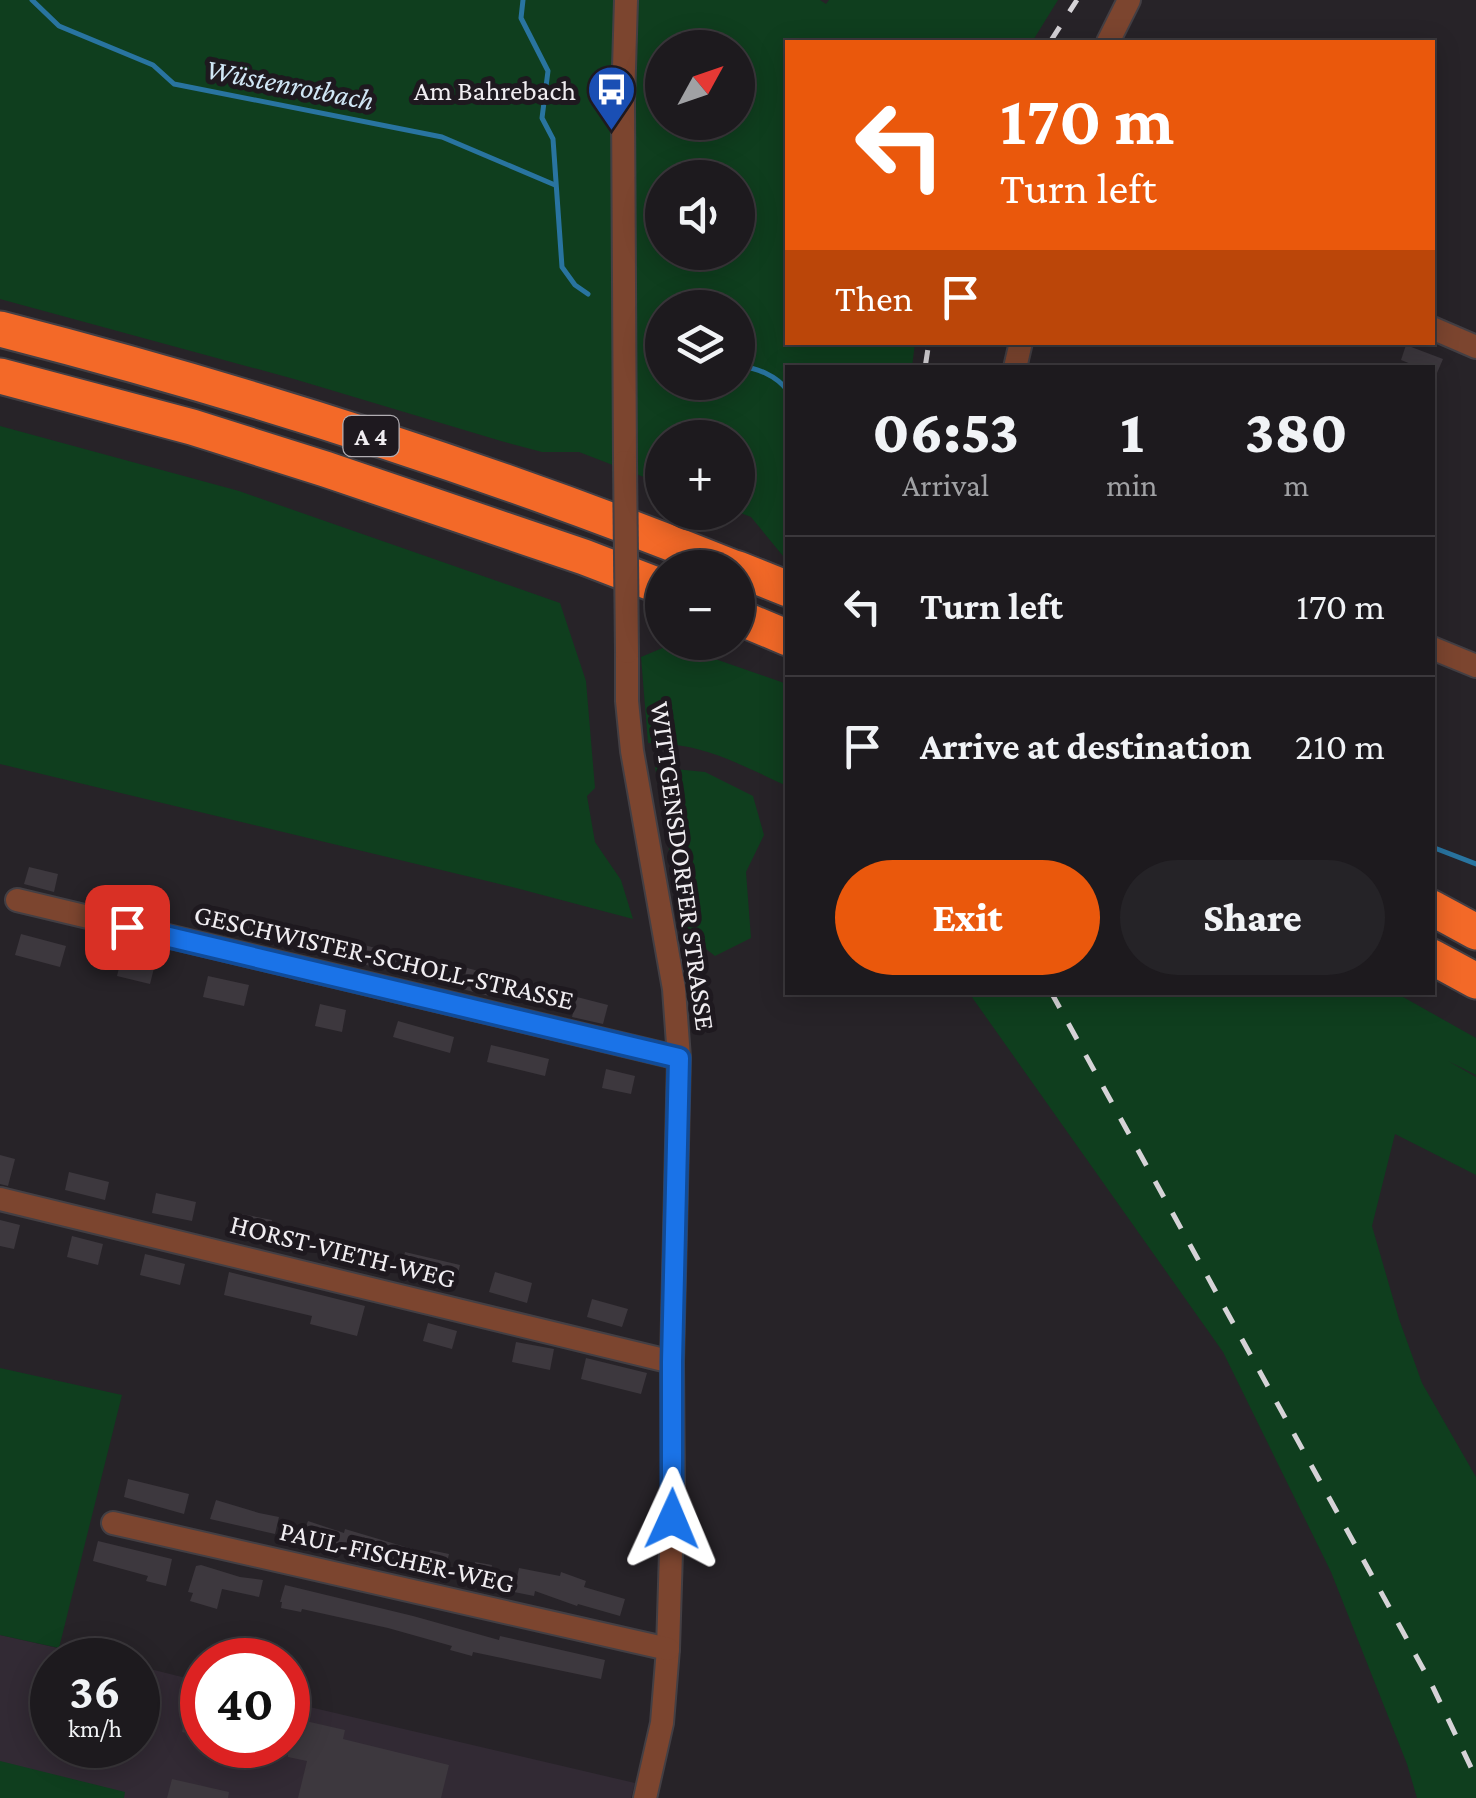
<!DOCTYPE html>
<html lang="en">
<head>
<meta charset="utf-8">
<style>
	body { margin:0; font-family:"Crimson Pro",serif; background:#252327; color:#f1f3f6; height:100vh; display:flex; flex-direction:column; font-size:38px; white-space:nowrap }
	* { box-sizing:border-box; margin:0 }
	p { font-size:32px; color:#a0a1a4 }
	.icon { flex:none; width:55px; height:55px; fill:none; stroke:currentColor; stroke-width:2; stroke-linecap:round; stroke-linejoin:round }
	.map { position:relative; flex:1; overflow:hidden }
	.sheet { position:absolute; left:785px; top:365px; width:650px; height:630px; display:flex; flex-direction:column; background:#1d1a1e; border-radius:0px; box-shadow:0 5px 25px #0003,0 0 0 2px #3b383c }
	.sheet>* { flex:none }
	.guide { position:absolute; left:785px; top:40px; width:650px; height:305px; border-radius:0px; box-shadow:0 5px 25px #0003,0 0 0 2px #3b383c; background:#ea580c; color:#fff; overflow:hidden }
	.needle { width:65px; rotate:50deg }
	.fabs { position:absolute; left:645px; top:30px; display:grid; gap:20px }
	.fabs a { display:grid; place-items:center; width:110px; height:110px; border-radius:50%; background:#1d1a1e; box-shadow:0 5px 25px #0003,0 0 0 2px #3b383c; font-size:50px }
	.speed { position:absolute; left:30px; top:1638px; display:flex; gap:20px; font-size:50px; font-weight:700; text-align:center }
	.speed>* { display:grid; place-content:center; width:130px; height:130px; border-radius:50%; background:#1d1a1e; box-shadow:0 5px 25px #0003,0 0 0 2px #3b383c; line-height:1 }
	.speed small { font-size:25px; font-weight:400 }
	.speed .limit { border:15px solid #d22; background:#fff; color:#111 }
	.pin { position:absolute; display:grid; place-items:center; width:85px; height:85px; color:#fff; margin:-42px; border-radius:20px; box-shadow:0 5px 15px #0006 }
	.me { position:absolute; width:110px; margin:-55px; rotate:1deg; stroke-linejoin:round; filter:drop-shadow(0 0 8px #0008) }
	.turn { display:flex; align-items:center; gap:35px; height:210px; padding:0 50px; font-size:45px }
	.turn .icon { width:130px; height:130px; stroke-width:2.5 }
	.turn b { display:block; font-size:70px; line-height:85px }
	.then { display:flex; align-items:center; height:95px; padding:0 50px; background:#0003; gap:20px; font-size:38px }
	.eta { display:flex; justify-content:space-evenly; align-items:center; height:170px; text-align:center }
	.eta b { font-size:60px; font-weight:800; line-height:70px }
	.action { display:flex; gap:20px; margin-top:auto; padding:20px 50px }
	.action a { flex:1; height:115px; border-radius:60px; background:#ea580c; color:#fff; font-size:40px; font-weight:800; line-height:115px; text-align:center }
	.action a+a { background:#252327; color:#f1f3f6 }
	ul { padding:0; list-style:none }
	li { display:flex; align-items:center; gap:30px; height:140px; padding:0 50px; border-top:2px solid #3b383c }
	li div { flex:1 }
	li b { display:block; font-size:38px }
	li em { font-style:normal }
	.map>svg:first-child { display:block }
	.built { fill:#322a34 }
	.green { fill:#0f3e1e; fill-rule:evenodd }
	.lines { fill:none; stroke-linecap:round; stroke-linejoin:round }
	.stream { stroke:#2974a0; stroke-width:5 }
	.building { fill:#3d383e }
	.minor-casing { stroke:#433f44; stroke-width:26 }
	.highway-casing { stroke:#433f44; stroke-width:39 }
	.minor { stroke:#7c452f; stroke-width:22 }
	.highway { stroke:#f36928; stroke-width:35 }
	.rail { stroke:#d6d3d7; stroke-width:5; stroke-dasharray:18 18; stroke-linecap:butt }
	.minor-bridge-casing { stroke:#433f44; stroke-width:26; stroke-linecap:butt }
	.minor-bridge { stroke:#7c452f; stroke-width:22 }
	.route-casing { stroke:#114b97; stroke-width:25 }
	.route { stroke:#1a73e8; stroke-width:18 }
	.labels { text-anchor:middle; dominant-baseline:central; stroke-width:10; stroke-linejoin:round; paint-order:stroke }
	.shield { fill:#1e191f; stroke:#b1adb2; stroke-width:2.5 }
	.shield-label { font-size:25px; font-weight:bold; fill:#f0edf1 }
	.poi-label { font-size:28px; fill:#f0edf1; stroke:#1e191f; text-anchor:end }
	.street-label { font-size:28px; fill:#f0edf1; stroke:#1e191f }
	.water-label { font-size:30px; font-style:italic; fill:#d0e6f5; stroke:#1e191f }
</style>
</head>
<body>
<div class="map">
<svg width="1476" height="1798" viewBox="0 0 1476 1798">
	<rect width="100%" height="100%" fill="#272328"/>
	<!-- built -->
	<path class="built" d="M0 1635 111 1660H52V1745H138V1666L202 1682V1745H288V1702L635 1783 631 1798H0Z"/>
	<!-- green -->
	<g class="green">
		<path d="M0 0H820L826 4 829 0H1058L1032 42H788V342L915 343 912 367 788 368 787 558 783 556 751 517 738 512V438H662V484L579 452H542L501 441 294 379 0 299ZM662 48H738V122H662ZM662 178H738V252H662ZM662 308H738V382H662Z"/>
		<path d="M0 426 239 491 560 603 586 681 595 788 587 796 595 842 621 880 633 919 516 888 0 764Z"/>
		<path d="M672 644 787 684V786C738 764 704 743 648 743L641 657Z"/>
		<path d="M655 767 705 772 753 796 764 835 746 872 751 938 715 956 683 931Z"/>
		<path d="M969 993H1396L1476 1038V1075L1448 1061 1476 1077V1175L1395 1134 1372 1226 1399 1319 1422 1383 1476 1477V1798H1417L1407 1764 1331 1572 1223 1352Z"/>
		<path d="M0 1368 122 1395 59 1648 0 1635Z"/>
		<path d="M0 1761 125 1792 124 1798H0Z"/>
	</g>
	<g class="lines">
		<!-- stream -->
		<g class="stream">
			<path d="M32 0 59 26 153 65 174 84 442 137 555 185"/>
			<path d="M523 0 521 18 548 71 542 118 553 139 562 267 575 285 588 294"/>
			<path d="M650 325 662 331"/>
			<path d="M738 367C755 366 777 376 788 391"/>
			<path d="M1432 847 1476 864"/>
		</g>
	</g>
	<!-- building -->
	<g class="building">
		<path d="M1406 345 1443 359 1437 373 1432 372V368H1421L1401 360Z"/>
		<path d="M29 867 58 874 54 892 24 884Z"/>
		<path d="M136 891 166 898 162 918 132 912Z"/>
		<path d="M246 918 273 924 269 942 242 936Z"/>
		<path d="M21 934 66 946 60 967 15 955Z"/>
		<path d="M346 940 401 955 396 973 341 958Z"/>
		<path d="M122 956 155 964 150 984 117 976Z"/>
		<path d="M467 968 498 976 493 997 462 989Z"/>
		<path d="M208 976 249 985 244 1006 203 997Z"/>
		<path d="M577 997 608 1005 603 1024 572 1017Z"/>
		<path d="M320 1004 346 1010 342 1032 315 1026Z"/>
		<path d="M398 1021 454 1037 450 1053 393 1037Z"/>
		<path d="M491 1045 549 1059 545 1076 487 1062Z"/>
		<path d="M606 1069 635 1076 631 1094 602 1088Z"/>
		<path d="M0 1155 15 1159 8 1186 0 1184Z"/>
		<path d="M69 1172 109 1182 105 1200 65 1190Z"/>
		<path d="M156 1193 196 1202 192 1221 152 1213Z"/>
		<path d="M242 1214 272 1220 268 1239 238 1233Z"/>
		<path d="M0 1220 20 1225 14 1249 0 1246Z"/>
		<path d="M72 1236 103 1244 98 1265 67 1257Z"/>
		<path d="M332 1237 359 1244 354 1262 327 1255Z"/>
		<path d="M405 1252 460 1265 455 1286 400 1272Z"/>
		<path d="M145 1254 185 1264 180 1285 140 1275Z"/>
		<path d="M229 1272 365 1306 357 1336 310 1324 312 1316 224 1295Z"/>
		<path d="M495 1272 532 1283 527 1303 489 1292Z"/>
		<path d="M592 1299 628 1309 622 1327 587 1317Z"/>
		<path d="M428 1323 457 1331 452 1349 423 1341Z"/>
		<path d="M516 1342 554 1349 550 1370 512 1362Z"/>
		<path d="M586 1358 647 1373 641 1394 581 1379Z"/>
		<path d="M128 1479 189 1494 184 1514 124 1497Z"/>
		<path d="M216 1500 259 1513 279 1517 275 1534 210 1519Z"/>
		<path d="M308 1521 344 1533 345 1529 429 1554 430 1550 449 1554 444 1574 300 1542Z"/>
		<path d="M98 1541 172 1559 166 1586 146 1581 148 1576 93 1561Z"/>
		<path d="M475 1562 492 1565 488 1584 471 1581Z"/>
		<path d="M201 1565 240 1577 263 1580 259 1597 222 1589 217 1609 190 1601 193 1593 188 1592 196 1566Z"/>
		<path d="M519 1568 560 1576 561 1572 586 1581 584 1587 625 1599 620 1616 578 1604 577 1606 535 1591 534 1596 514 1592Z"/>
		<path d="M285 1585 413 1616 499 1640 500 1636 605 1660 601 1679 473 1652 472 1656 450 1650 452 1646 388 1628 302 1609 301 1612 281 1608 282 1602H280Z"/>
		<path d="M190 1695 202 1697V1737L182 1732Z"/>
		<path d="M288 1717 345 1730 343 1739 449 1765 441 1798H298L307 1761 288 1757Z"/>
		<path d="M172 1779 229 1792 228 1798H167Z"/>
	</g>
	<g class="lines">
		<defs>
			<g id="minor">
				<path d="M1108 42 1129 0"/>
				<path d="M1432 328 1476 347"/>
				<path d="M1015 368 1021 342"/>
				<path d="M625 462 623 102 626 0"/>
				<path d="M1432 648 1476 666"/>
				<path d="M627 652V701L632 751 674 989 679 1058 672 1362 673 1487 668 1649 662 1723 645 1798"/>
				<path d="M17 900 679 1058"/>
				<path d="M0 1199 672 1362"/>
				<path d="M113 1523 668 1649"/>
			</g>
			<g id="highway">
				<path d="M0 329C249 393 495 472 734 568"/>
				<path d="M0 376 192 427 325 469 584 557 662 587"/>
				<path d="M738 569 788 589"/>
				<path d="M738 617 788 638"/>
				<path d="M1432 908 1476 932"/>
				<path d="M1432 957 1476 981"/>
			</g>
		</defs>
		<!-- minor casing -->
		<use href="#minor" class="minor-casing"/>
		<!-- highway casing -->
		<use href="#highway" class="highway-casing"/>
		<!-- minor -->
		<use href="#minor" class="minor"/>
		<!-- highway -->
		<use href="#highway" class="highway"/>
		<!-- rail -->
		<g class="rail">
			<path d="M1050 42 1077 0"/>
			<path d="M925 368 929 342"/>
			<path d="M1051 992 1431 1683 1476 1778"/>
		</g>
		<defs>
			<path id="minor-bridge" d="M625 462 627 652"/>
		</defs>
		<!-- minor-bridge casing -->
		<use href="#minor-bridge" class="minor-bridge-casing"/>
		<!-- minor-bridge -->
		<use href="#minor-bridge" class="minor-bridge"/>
	</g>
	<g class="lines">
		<defs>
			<path id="route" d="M127 927 679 1058 672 1362V1519"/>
		</defs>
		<!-- route casing -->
		<use href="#route" class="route-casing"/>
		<!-- route -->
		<use href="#route" class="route"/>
	</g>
	<!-- icons -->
	<defs>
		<symbol id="bus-pin" viewBox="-11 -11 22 30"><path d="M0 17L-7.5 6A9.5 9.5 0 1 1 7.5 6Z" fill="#1a4fb4" stroke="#1e191f"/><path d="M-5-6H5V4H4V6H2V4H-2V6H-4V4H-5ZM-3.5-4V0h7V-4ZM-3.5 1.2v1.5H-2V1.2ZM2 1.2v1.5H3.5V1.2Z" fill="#fff"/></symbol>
	</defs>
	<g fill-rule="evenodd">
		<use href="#bus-pin" x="584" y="62" width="55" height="75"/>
	</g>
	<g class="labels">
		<!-- shield labels -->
		<rect class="shield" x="343.5" y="416" width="55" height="40" rx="8"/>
		<g class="shield-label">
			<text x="371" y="436">A 4</text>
		</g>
		<!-- poi labels -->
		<g class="poi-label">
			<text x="576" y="90">Am Bahrebach</text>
		</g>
		<!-- street labels -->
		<g class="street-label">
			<text transform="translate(683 866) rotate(82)">WITTGENSDORFER STRASSE</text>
			<text transform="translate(384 957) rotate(13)">GESCHWISTER-SCHOLL-STRASSE</text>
			<text transform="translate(343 1251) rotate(14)">HORST-VIETH-WEG</text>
			<text transform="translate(397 1557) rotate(13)">PAUL-FISCHER-WEG</text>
		</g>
		<!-- water labels -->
		<g class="water-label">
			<text transform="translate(290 84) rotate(11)">Wüstenrotbach</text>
		</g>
	</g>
</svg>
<div class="fabs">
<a><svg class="needle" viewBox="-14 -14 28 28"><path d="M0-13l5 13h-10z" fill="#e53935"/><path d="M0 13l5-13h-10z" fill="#a0a1a4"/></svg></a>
<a><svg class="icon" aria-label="sound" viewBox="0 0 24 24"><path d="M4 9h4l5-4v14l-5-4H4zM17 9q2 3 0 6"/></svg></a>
<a><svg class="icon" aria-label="layers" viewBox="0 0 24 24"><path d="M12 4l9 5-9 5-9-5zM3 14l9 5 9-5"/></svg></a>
<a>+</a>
<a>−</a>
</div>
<div class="speed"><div>36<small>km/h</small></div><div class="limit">40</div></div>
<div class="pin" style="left:127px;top:927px;background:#d93025"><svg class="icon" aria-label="arrive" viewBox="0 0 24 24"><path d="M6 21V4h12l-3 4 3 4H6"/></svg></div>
<svg class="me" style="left:672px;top:1519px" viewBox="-20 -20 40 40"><path d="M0-17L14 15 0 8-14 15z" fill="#1a73e8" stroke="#fff" stroke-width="4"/></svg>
<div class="guide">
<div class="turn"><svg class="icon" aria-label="left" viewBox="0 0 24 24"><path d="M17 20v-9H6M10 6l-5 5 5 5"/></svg><div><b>170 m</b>Turn left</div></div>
<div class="then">Then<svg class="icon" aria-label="arrive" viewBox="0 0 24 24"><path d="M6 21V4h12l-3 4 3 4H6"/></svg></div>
</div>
<section class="sheet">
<div class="eta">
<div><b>06:53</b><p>Arrival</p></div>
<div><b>1</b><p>min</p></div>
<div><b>380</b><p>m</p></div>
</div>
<ul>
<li><svg class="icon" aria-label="left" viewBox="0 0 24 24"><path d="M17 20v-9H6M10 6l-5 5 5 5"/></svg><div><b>Turn left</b></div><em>170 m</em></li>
<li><svg class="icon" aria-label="arrive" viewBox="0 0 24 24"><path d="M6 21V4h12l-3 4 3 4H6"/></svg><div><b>Arrive at destination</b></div><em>210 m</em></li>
</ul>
<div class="action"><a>Exit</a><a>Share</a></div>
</section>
</div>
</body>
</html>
